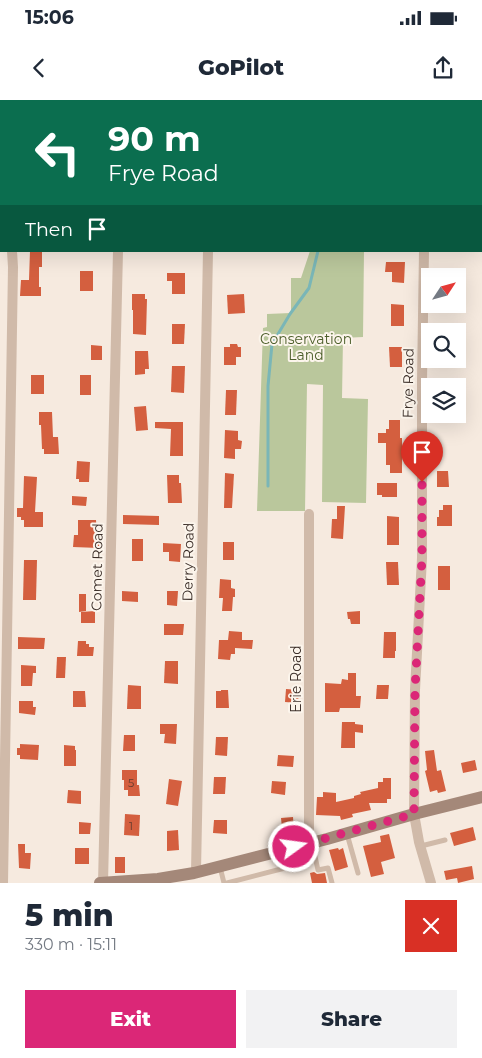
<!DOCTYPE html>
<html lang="en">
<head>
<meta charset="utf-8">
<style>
	body { margin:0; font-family:Montserrat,sans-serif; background:#f2f2f3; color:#1f2937; height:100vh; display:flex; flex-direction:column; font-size:19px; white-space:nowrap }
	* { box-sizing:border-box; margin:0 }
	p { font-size:16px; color:#747a83 }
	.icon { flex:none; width:28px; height:28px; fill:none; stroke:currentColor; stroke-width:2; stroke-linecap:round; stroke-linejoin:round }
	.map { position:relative; height:783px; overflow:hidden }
	.panel { display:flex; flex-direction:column; background:#fff; flex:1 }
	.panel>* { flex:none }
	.banner { position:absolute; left:0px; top:0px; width:482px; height:152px; box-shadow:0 5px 20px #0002; background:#0b6e4f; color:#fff; overflow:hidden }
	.needle { width:32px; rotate:54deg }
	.controls { position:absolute; left:421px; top:168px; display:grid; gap:10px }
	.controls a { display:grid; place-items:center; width:45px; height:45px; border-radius:0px; background:#fff; box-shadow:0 5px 20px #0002; font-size:25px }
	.pin { position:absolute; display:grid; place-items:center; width:42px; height:42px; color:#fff; margin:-51px -21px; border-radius:50% 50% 50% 0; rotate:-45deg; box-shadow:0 0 5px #0007 }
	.pin .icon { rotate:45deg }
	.me { position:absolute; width:55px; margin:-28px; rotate:76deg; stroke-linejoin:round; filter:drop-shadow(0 0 4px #0008) }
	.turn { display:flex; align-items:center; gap:18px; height:105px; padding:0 25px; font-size:22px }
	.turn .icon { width:65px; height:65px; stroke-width:2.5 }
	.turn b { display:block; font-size:35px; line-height:42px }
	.then { display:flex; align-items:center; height:48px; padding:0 25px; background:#0003; gap:10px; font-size:19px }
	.round { display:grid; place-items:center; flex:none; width:52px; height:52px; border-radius:0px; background:#f2f2f3 }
	.head { display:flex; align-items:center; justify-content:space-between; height:85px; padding:0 25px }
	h1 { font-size:30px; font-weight:800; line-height:38px }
	.action { display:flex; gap:10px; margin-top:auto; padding:10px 25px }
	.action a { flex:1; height:58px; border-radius:0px; background:#db2777; color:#fff; font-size:20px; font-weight:800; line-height:58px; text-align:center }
	.action a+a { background:#f2f2f3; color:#1f2937 }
	.status { display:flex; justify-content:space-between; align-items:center; height:35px; padding:0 25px; background:#fff; direction:ltr }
	.status svg { height:14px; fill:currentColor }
	header { display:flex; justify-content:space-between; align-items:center; height:65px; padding:0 25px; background:#fff; font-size:22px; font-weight:800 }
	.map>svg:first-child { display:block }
	.green { fill:#bac79c }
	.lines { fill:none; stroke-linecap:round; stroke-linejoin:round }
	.stream { stroke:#7ab6b7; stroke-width:3 }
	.building { fill:#d45f3f }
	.lane { stroke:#d0baa9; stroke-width:5 }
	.street { stroke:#d0baa9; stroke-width:10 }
	.secondary { stroke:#a48879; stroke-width:12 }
	.route { stroke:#db2777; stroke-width:9; stroke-dasharray:0 16.2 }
	.labels { text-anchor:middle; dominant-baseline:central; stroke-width:4; stroke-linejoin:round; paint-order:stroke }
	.number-label { font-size:11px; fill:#623b2e }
	.park-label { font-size:14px; fill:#4c5e2a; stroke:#fcf5ec }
	.street-label { font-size:14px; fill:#3c2f29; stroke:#fcf5ec }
</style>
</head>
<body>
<div class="status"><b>15:06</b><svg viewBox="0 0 49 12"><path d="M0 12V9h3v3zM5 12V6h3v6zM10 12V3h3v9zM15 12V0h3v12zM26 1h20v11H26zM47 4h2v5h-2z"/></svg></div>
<header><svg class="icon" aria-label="back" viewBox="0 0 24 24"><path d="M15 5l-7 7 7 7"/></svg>GoPilot<svg class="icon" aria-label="share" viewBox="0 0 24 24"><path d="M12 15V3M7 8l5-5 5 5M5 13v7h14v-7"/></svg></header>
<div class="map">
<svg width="482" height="783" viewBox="0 0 482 783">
	<rect width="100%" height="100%" fill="#f6eadf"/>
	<!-- green -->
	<path class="green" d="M310 151H364L363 237 343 238 342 298 368 299 366 403 322 402 323 285 307 284 305 411H257L263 228 267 227V214L291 213V178H301Z"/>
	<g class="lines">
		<!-- stream -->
		<g class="stream">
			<path d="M351 1 352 0"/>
			<path d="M268 386V286L272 244 290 214 309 188 318 151"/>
		</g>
	</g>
	<!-- building -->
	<g class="building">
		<path d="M30 151H42V167H39V187H41V196H20L21 180H29Z"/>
		<path d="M386 162H405L404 183 392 182V172H385Z"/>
		<rect x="80" y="171" width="13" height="20"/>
		<path d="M167 173H185V194H172V181H167Z"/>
		<path d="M132 194H145V199H147L146 235 133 234V210H132Z"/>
		<path d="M244 194 245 213 228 214 227 195Z"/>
		<path d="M391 204 404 205V226H391Z"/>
		<path d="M172 224H185L184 244H172Z"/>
		<path d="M230 244H237L238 247H241V257H236V265H224V247H230Z"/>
		<path d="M91 245 102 246V260H91Z"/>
		<path d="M389 247H402V267H390Z"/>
		<path d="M135 251H148L149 269H145V274L135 275Z"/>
		<path d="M172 266H185L184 293 171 292Z"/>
		<rect x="31" y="275" width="13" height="19"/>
		<rect x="80" y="275" width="11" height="20"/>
		<path d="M226 290H237L236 315H225Z"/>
		<path d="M146 306 148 330 136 331 134 307Z"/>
		<path d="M39 312H52L53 337H58L59 354H44V349H42L41 325H39Z"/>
		<path d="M389 320H400V338H402V373H390V365H386V343H378V333H386V329H389Z"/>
		<path d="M155 322H183V356H170L171 329 155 328Z"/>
		<path d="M225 330 238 331V340L242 341 241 349H235V359L224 358Z"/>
		<path d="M77 361 90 362 89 382H79V379H76Z"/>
		<path d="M437 371H448L449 387H437Z"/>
		<path d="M225 373 234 374 232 408H224Z"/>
		<path d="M167 375H179V383H181L182 403H168Z"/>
		<path d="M24 376 37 377 35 412H43V427H24V420H21V417H17V408H23Z"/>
		<path d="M377 383H397V397H382V395H377Z"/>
		<path d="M72 396 87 397 86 406 72 405Z"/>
		<path d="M443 405H452V426H437V417H439V410H443Z"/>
		<path d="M337 406H345L343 439 331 438 332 419H337Z"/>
		<path d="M123 415 159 416V425L123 424Z"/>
		<path d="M387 416 399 417V445H387Z"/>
		<path d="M78 420H96L97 436H100L99 448 73 447 74 435H78Z"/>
		<rect x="132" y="439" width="11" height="22"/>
		<rect x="223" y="442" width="11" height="18"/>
		<path d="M163 443 181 444 180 462 169 461V452H163Z"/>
		<path d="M24 460H37L36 500H23Z"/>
		<path d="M386 462H398L399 485H387Z"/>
		<rect x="438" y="466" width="12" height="24"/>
		<path d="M220 479 231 480V488L235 489V497H233L232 511H222L223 498H219Z"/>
		<path d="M122 491 138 492V502L122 501Z"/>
		<path d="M167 491H178L177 506 167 505Z"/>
		<path d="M79 494H86V511L79 512Z"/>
		<path d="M95 511V523H81V512Z"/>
		<path d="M360 511V524H351L350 519H348L347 512Z"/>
		<path d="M164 524H184L183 535H164Z"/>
		<path d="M229 531 242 532V540H253L252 549 235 548V554H231L230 560 218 559 219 540H228Z"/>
		<path d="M384 532H396V551H395V558H383Z"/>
		<path d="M18 537 45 538 44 549H18Z"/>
		<path d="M78 541H86V544H89V547H94L93 556H77Z"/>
		<path d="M57 557H66L65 578H56Z"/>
		<path d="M165 561H178V584L164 583Z"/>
		<path d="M21 565 36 566V573H33L32 586H21Z"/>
		<path d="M348 573H356V596H361L360 608H340L339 612H325V583L341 584 342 579 348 580Z"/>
		<path d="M128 585 141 586V609H127Z"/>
		<path d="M377 585H389L388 599H376Z"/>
		<path d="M286 589 299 590 298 603 285 602Z"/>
		<path d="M221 590H228L229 608H216V591H221Z"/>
		<path d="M73 591H85L86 607H73Z"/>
		<path d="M19 601H33V607H36L35 615 19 613Z"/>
		<path d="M342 622H355V624L363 625V633L355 632V648H341Z"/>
		<path d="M160 624H177L176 644 164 643 165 634H160Z"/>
		<path d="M124 635H135V651H123Z"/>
		<path d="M216 637H228L227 656 215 655Z"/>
		<path d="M20 644 39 645 38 660 20 659V655H17V648H20Z"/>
		<path d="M64 645 75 646V650H76V666H64Z"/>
		<path d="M434 650 437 671 441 670 446 691 438 693 437 690 430 692 425 671 427 670 425 651Z"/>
		<path d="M278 655 294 656 293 667 277 666Z"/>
		<path d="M475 660 477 670 463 673 461 663Z"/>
		<path d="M122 670H137V685H139L140 696H128V690H124V680H122Z"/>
		<path d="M214 677H226L225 694H213Z"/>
		<path d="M383 678H391V699H387V703H369L371 710 352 714 353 717 341 720 340 716 316 715 317 697H323V692L336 693V702L354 698V696L361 694 360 692 378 688V682H383Z"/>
		<path d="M169 679 182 681 178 706 166 704Z"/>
		<path d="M272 681 286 682 285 695 271 693Z"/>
		<path d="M68 690 81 691V704L67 703Z"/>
		<path d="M125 714 140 715 139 736 124 735Z"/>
		<path d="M293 717 294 731H287L286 727 282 728 281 718Z"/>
		<path d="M214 720H227V734L213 733Z"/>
		<path d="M79 722 91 723 90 734H79Z"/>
		<path d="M473 727 476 740 454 746 450 733Z"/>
		<path d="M178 730 179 750 167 751V731Z"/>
		<path d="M389 734 395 758 381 762 384 774 371 777 363 746 381 742 380 736Z"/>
		<path d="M18 744H25V753H31L30 769 19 768Z"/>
		<rect x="75" y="748" width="14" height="16"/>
		<path d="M338 748 339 750 343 748 348 767 335 771 329 750Z"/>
		<rect x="115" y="757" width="10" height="16"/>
		<path d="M472 766 474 779 458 783 457 778 446 780 444 771Z"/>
		<path d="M314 772 317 774 325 773 327 783H312L310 773Z"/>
	</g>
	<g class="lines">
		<!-- lane -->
		<g class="lane">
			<path d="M347 734 358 773"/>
			<path d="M312 743 318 770 328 768 332 783"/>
			<path d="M421 746 445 740"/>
			<path d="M220 767 224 783"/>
			<path d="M227 783 285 768 280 752"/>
		</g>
		<!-- street -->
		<g class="street">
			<path d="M122 1V0"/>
			<path d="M212 1V0"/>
			<path d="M472 1 473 0"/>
			<path d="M0 129 1 130"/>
			<path d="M424 151 422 281V458L415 590 414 714 419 742 431 783"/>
			<path d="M309 414V743"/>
			<path d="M196 772 208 151"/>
			<path d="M3 783 13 167 12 151"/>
			<path d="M103 783 118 151"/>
		</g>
		<!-- secondary -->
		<path class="secondary" d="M100 783 158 779 194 773 327 739 414 714 482 697"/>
	</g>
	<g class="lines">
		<!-- route -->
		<path class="route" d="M294 747 414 714 415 590 422 458V382"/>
	</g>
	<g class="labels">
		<!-- number labels -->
		<g class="number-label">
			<text x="131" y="683">5</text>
			<text x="131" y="726">1</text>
		</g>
		<!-- park labels -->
		<g class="park-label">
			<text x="306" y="239">Conservation<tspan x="306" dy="16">Land</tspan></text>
		</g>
		<!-- street labels -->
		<g class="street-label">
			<text transform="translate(408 283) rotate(-89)">Frye Road</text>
			<text transform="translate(188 462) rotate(-89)">Derry Road</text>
			<text transform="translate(97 467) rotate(-89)">Comet Road</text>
			<text transform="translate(296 579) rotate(-90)">Erie Road</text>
		</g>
	</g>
</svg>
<div class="controls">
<a><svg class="needle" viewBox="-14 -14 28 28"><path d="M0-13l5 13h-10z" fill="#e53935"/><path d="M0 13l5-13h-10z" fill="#747a83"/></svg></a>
<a><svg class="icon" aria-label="search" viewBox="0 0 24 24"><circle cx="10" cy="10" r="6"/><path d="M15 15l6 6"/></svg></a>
<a><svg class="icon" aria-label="layers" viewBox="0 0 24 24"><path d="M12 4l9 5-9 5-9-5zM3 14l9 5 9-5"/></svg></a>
</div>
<div class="pin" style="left:422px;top:382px;background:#d93025"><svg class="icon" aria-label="arrive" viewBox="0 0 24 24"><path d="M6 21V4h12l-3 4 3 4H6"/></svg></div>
<svg class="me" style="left:294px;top:747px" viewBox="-20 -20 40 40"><circle r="17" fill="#db2777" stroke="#fff" stroke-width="3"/><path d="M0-11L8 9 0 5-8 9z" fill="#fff"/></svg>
<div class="banner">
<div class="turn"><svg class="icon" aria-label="left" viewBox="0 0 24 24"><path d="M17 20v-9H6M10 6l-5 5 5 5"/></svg><div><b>90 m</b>Frye Road</div></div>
<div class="then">Then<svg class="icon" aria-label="arrive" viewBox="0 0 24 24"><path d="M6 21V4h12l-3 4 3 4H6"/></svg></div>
</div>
</div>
<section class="panel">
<div class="head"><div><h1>5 min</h1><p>330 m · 15:11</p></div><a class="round" style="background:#d93025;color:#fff"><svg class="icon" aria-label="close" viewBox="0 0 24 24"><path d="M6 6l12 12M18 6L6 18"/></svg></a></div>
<div class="action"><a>Exit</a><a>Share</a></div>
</section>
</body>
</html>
